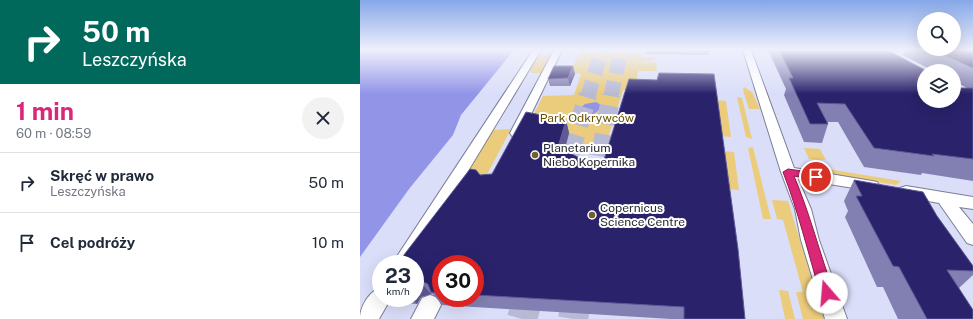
<!DOCTYPE html>
<html lang="pl">
<head>
<meta charset="utf-8">
<style>
	body { margin:0; font-family:"Public Sans",sans-serif; background:#f2f2f3; color:#1f2937; height:100vh; display:flex; flex-direction:column; font-size:15px; white-space:nowrap }
	* { box-sizing:border-box; margin:0 }
	p { font-size:13px; color:#747a83 }
	.icon { flex:none; width:22px; height:22px; fill:none; stroke:currentColor; stroke-width:2; stroke-linecap:round; stroke-linejoin:round }
	.map { position:relative; flex:1; overflow:hidden }
	.drawer { display:flex; flex-direction:column; background:#fff; width:360px }
	.drawer>* { flex:none }
	.guide { background:#00695c; color:#fff; overflow:hidden }
	.controls { position:absolute; left:557px; top:12px; display:grid; gap:8px }
	.controls a { display:grid; place-items:center; width:44px; height:44px; border-radius:50%; background:#fff; box-shadow:0 4px 16px #0002; font-size:20px }
	.speed { position:absolute; left:12px; top:255px; display:flex; gap:8px; font-size:20px; font-weight:700; text-align:center }
	.speed>* { display:grid; place-content:center; width:52px; height:52px; border-radius:50%; background:#fff; box-shadow:0 4px 16px #0002; line-height:1 }
	.speed small { font-size:10px; font-weight:400 }
	.speed .limit { border:6px solid #d22; background:#fff; color:#111 }
	.pin { position:absolute; display:grid; place-items:center; width:34px; height:34px; color:#fff; margin:-17px; border:2px solid #fff; border-radius:50%; box-shadow:0 1px 4px #0007 }
	.me { position:absolute; width:44px; margin:-22px; rotate:342deg; stroke-linejoin:round; filter:drop-shadow(0 0 3px #0008) }
	.turn { display:flex; align-items:center; gap:14px; height:84px; padding:0 16px; font-size:18px }
	.turn .icon { width:52px; height:52px; stroke-width:2.5 }
	.turn b { display:block; font-size:28px; line-height:34px }
	.round { display:grid; place-items:center; flex:none; width:42px; height:42px; border-radius:21px; background:#f2f2f3 }
	.summary { display:flex; align-items:center; justify-content:space-between; height:68px; padding:0 16px }
	h1 { font-size:24px; font-weight:700; line-height:30px; color:#db2777 }
	ul { padding:0; list-style:none }
	li { display:flex; align-items:center; gap:12px; height:60px; padding:0 16px; border-top:1px solid #e0e1e3 }
	li div { flex:1 }
	li b { display:block; font-size:15px }
	li em { font-style:normal }
	main { display:flex; flex:1; min-height:0 }
	.map>svg:first-child { display:block }
	.green { fill:#ebcc7c }
	.water { fill:#9294e8 }
	.lines { fill:none; stroke-linecap:round; stroke-linejoin:round }
	.primary-tunnel-far3 { stroke:#b7bad2; stroke-width:15; stroke-dasharray:15 8; stroke-linecap:butt }
	.primary-tunnel-far2 { stroke:#b7bad2; stroke-width:19; stroke-dasharray:19 10; stroke-linecap:butt }
	.primary-tunnel-far1 { stroke:#b7bad2; stroke-width:24; stroke-dasharray:24 12; stroke-linecap:butt }
	.primary-tunnel { stroke:#b7bad2; stroke-width:30; stroke-dasharray:30 16; stroke-linecap:butt }
	.street-casing { stroke:#7b7d95; stroke-width:2 }
	.street { fill:#fff; fill-rule:evenodd }
	.wall { fill:#8280b2; fill-rule:evenodd }
	.shaded-wall { fill:#5f5a96 }
	.building { fill:#2a226b; stroke:#5f5a96 }
	.route { fill:#db2777; stroke:#8e194d }
	.poi-dot { fill:#715f2d; stroke:#fff; stroke-width:1.5 }
	.labels { text-anchor:middle; dominant-baseline:central; stroke-width:4; stroke-linejoin:round; paint-order:stroke }
	.park-label { font-size:12px; fill:#695201; stroke:#fff }
	.poi-label { font-size:12px; fill:#292a34; stroke:#fff; text-anchor:start }
</style>
</head>
<body>
<main>
<section class="drawer">
<div class="guide">
<div class="turn"><svg class="icon" aria-label="right" viewBox="0 0 24 24"><path d="M7 20v-9h11M14 6l5 5-5 5"/></svg><div><b>50 m</b>Leszczyńska</div></div>
</div>
<div class="summary"><div><h1>1 min</h1><p>60 m · 08:59</p></div><a class="round"><svg class="icon" aria-label="close" viewBox="0 0 24 24"><path d="M6 6l12 12M18 6L6 18"/></svg></a></div>
<ul>
<li><svg class="icon" aria-label="right" viewBox="0 0 24 24"><path d="M7 20v-9h11M14 6l5 5-5 5"/></svg><div><b>Skręć w prawo</b><p>Leszczyńska</p></div><em>50 m</em></li>
<li><svg class="icon" aria-label="arrive" viewBox="0 0 24 24"><path d="M6 21V4h12l-3 4 3 4H6"/></svg><div><b>Cel podróży</b></div><em>10 m</em></li>
</ul>
</section>
<div class="map">
<svg width="613" height="319" viewBox="0 0 613 319">
	<rect width="100%" height="100%" fill="#dbdef9"/>
	<!-- green -->
	<g class="green">
		<path d="M221 50H281L280 54H282V57H294L295 60 278 64 296 62 297 71H278L276 87 269 90H263L245 147 202 149 169 124 183 96 214 95 221 74 210 73Z"/>
		<path d="M191 54 181 73H171L170 67 178 56Z"/>
		<path d="M384 87 392 92 400 109H389L383 90Z"/>
		<path d="M377 97 382 98 392 139 386 137Z"/>
		<path d="M356 100 366 101 371 137 360 136Z"/>
		<path d="M151 129 121 186 100 184 132 130Z"/>
		<path d="M393 147 411 219H403L388 148Z"/>
		<path d="M444 148 460 149 466 160 449 159Z"/>
		<path d="M362 151 374 152 379 190 366 189Z"/>
		<path d="M462 168 541 181 536 185 463 173Z"/>
		<path d="M412 200 428 201 464 319H443L436 292H443L423 220 417 219Z"/>
		<path d="M419 290 428 291 435 319H425Z"/>
	</g>
	<!-- water -->
	<g class="water">
		<path d="M0 50H154L101 115 93 135 49 189 0 257Z"/>
		<path d="M236 102 241 105V107C237 114 228 118 220 113V108L225 104Z"/>
	</g>
	<g class="lines">
		<!-- primary-tunnel-far3 -->
		<g class="primary-tunnel-far3">
			<path d="M228 96 242 50"/>
			<path d="M251 96 261 50"/>
		</g>
		<!-- primary-tunnel-far2 -->
		<g class="primary-tunnel-far2">
			<path d="M210 153 228 95"/>
			<path d="M241 153 251 95"/>
		</g>
		<!-- primary-tunnel-far1 -->
		<g class="primary-tunnel-far1">
			<path d="M201 183 210 152"/>
			<path d="M235 192 242 152"/>
		</g>
		<!-- primary-tunnel -->
		<g class="primary-tunnel">
			<path d="M162 319 173 281"/>
			<path d="M213 319 219 285"/>
		</g>
		<defs>
			<g id="street">
				<path d="M173 50H181L52 264H32Z"/>
				<path d="M194 50H202L162 133 156 137 152 136 150 133Z"/>
				<path d="M383 50H391L434 168 512 181 517 182 520 186 517 190 512 191 438 179 451 209 459 240 487 319H465L441 240 435 209 421 172Z"/>
				<path d="M546 186 613 197V209L599 207 613 224V245L607 243 579 203 540 196 538 192 540 188Z"/>
				<path d="M21 287V298H31L19 319H0C0 306 9 292 21 287Z"/>
				<path d="M70 295 78 298 81 305 74 319H51L62 298Z"/>
			</g>
		</defs>
		<!-- street casing -->
		<use href="#street" class="street-casing"/>
		<!-- street -->
		<use href="#street" class="street"/>
	</g>
	<!-- wall -->
	<g class="wall">
		<path d="M286 50H349V55L286 54Z"/>
		<path d="M408 50H527L599 88H607L594 81V71H573L543 55 545 50H613V181L562 173 561 175 504 167 478 122H467L468 124 462 143 444 142 424 95 426 89Z"/>
		<path d="M213 66 215 74 210 86H190L188 79Z"/>
		<path d="M206 120 209 133 204 150 385 319H311L82 305 73 294H71L61 297 57 304 32 302 28 298H55V264L120 175 132 174ZM81 264H115V298H81Z"/>
		<path d="M494 180 577 216 613 266V275L599 288 613 319H538L523 287H517L485 217 488 211 484 201Z"/>
	</g>
	<!-- shaded-wall -->
	<g class="shaded-wall">
		<path d="M213 66 215 74 210 86 208 78Z"/>
		<path d="M206 120 209 133 202 161 198 147Z"/>
		<path d="M59 280 71 294 61 297 57 304 51 298H55V281Z"/>
	</g>
	<!-- building -->
	<g class="building">
		<path d="M419 50H527L567 71H564V101H594V85L599 88H613V159L572 154 574 156 514 148 485 104 457 103 468 124H450L429 78H433Z"/>
		<path d="M572 50H613V68Z"/>
		<path d="M194 66H213L208 78 188 79Z"/>
		<path d="M299 73 354 74 378 249 385 319H324V307L115 295V264H81V293L71 292 68 284 59 280 55 281V264H37L110 169 116 170 120 175 132 174 166 112 206 120 198 147 230 163H243L269 79 297 80Z"/>
		<path d="M494 180 563 192 577 216 613 266V271L587 270 613 310V319H567L539 267 533 266 496 196H502Z"/>
		<path d="M21 285V289H18Z"/>
	</g>
	<!-- sky -->
	<linearGradient id="sky" x2="0" y2="1"><stop stop-color="#85a7e8"/><stop offset="0.53" stop-color="#eff0fc"/><stop offset="1" stop-color="#eff0fc" stop-opacity="0"/></linearGradient>
	<rect width="613" height="94" fill="url(#sky)"/>
	<!-- route -->
	<path class="route" d="M428 169 456 173 460 177 456 180 434 176C450 214 460 254 474 293L472 297 467 299 462 297 460 293C448 252 438 211 423 172Z"/>
	<!-- markers -->
	<g class="poi-dot">
		<circle cx="175" cy="155" r="4"/>
		<circle cx="232" cy="215" r="4"/>
	</g>
	<g class="labels">
		<!-- park labels -->
		<g class="park-label">
			<text x="227" y="118">Park Odkrywców</text>
		</g>
		<!-- poi labels -->
		<g class="poi-label">
			<text x="183" y="148">Planetarium<tspan x="183" dy="14">Niebo Kopernika</tspan></text>
			<text x="240" y="208">Copernicus<tspan x="240" dy="14">Science Centre</tspan></text>
		</g>
	</g>
</svg>
<div class="controls">
<a><svg class="icon" aria-label="search" viewBox="0 0 24 24"><circle cx="10" cy="10" r="6"/><path d="M15 15l6 6"/></svg></a>
<a><svg class="icon" aria-label="layers" viewBox="0 0 24 24"><path d="M12 4l9 5-9 5-9-5zM3 14l9 5 9-5"/></svg></a>
</div>
<div class="speed"><div>23<small>km/h</small></div><div class="limit">30</div></div>
<div class="pin" style="left:456px;top:177px;background:#d93025"><svg class="icon" aria-label="arrive" viewBox="0 0 24 24"><path d="M6 21V4h12l-3 4 3 4H6"/></svg></div>
<svg class="me" style="left:467px;top:293px" viewBox="-20 -20 40 40"><circle r="19" fill="#fff"/><path d="M0-13L10 11 0 6-10 11z" fill="#db2777"/></svg>
</div>
</main>
</body>
</html>
